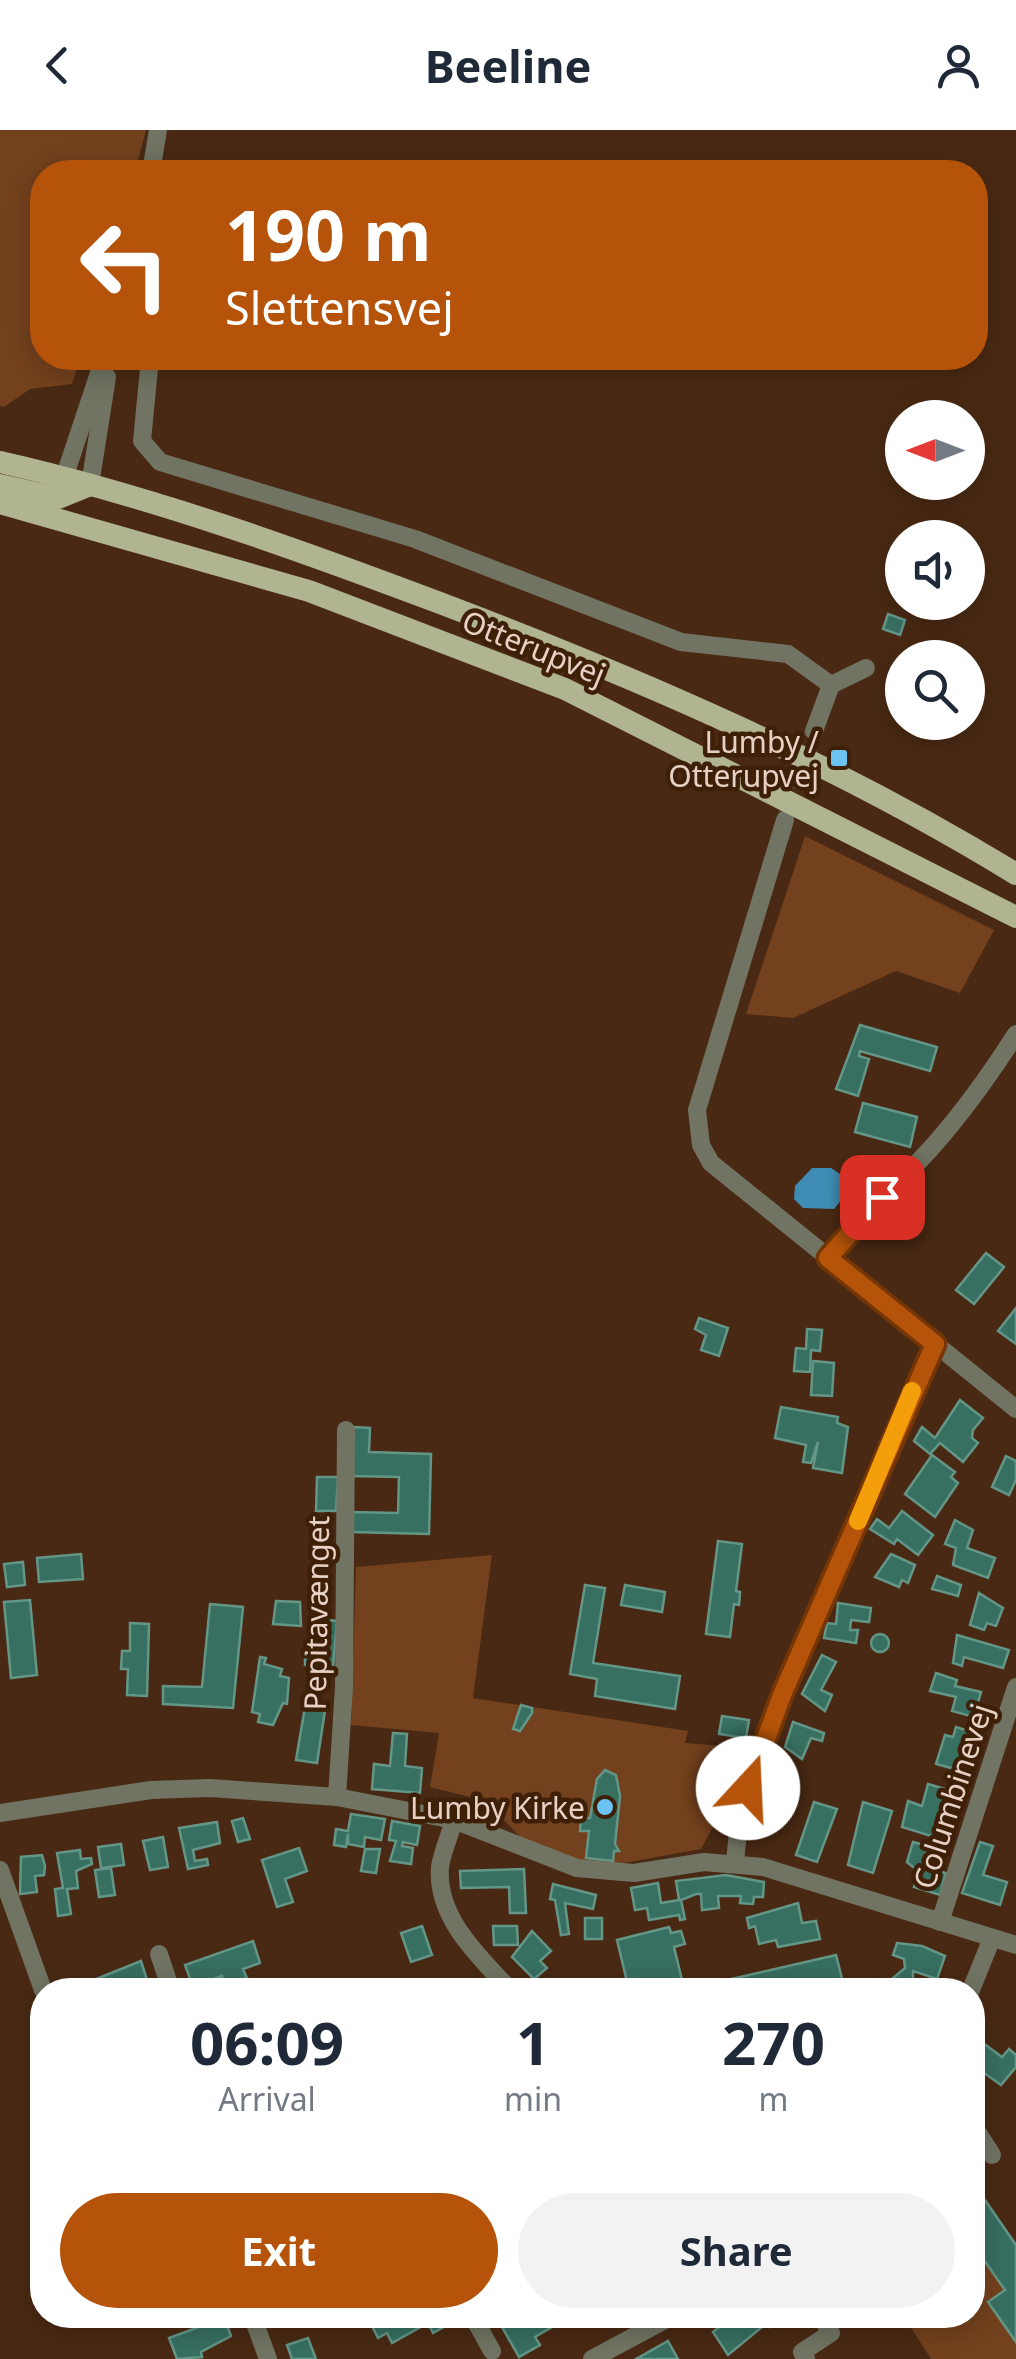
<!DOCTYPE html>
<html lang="en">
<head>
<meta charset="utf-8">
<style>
	body { margin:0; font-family:"Noto Sans",sans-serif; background:#f2f2f3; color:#1f2937; height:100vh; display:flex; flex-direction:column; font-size:38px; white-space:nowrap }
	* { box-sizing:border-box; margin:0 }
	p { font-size:32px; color:#747a83 }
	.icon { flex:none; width:55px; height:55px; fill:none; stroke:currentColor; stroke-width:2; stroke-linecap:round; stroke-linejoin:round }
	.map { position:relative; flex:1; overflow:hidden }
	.details { position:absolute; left:30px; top:1848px; width:955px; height:350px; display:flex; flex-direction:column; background:#fff; border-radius:40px; box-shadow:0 5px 25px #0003 }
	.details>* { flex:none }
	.banner { position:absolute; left:30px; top:30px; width:958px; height:210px; border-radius:40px; box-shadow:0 5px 25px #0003; background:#b45309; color:#fff; overflow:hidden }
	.needle { width:65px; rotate:270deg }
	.fabs { position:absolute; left:885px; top:270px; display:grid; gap:20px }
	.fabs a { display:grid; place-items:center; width:100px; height:100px; border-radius:50%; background:#fff; box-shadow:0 5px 25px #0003; font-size:50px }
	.pin { position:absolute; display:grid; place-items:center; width:85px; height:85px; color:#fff; margin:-42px; border-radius:20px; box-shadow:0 5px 15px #0006 }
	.me { position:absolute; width:110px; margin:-55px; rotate:20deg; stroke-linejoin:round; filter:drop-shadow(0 0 8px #0008) }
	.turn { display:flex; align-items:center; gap:35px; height:210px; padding:0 30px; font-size:45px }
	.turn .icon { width:130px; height:130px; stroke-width:2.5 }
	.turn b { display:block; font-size:70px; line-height:85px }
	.eta { display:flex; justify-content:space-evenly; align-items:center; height:170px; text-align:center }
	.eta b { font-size:60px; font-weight:700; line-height:70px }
	.button { display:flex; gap:20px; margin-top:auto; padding:20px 30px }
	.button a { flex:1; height:115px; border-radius:60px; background:#b45309; color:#fff; font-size:40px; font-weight:700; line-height:115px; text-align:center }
	.button a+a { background:#f2f2f3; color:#1f2937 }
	header { display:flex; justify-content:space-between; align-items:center; height:130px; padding:0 30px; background:#fff; font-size:45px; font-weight:700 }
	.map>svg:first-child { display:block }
	.green { fill:#73411d }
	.water { fill:#3f8db4 }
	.building { fill:#376f60; stroke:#649687; stroke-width:2.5 }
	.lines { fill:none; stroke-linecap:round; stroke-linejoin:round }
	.minor-tunnel { stroke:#61422e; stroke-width:18; stroke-dasharray:18 9; stroke-linecap:butt }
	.minor { stroke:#717462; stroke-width:18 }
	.major { stroke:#b0b490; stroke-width:22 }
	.route-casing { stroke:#753606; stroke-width:25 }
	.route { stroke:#b45309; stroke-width:18 }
	.slow { stroke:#f59e0b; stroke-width:18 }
	.poi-dot { fill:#6bc3f2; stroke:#3e1f08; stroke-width:4 }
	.labels { text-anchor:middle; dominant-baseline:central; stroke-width:9; stroke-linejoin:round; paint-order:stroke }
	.street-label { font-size:30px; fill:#e7d1c4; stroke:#3e1f08 }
	.poi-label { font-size:30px; fill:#e7d1c4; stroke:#3e1f08; text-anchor:end }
</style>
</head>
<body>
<header><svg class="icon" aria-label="back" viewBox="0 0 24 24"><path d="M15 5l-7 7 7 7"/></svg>Beeline<svg class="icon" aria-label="person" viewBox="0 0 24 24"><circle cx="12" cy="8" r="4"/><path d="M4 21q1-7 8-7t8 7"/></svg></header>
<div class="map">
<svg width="1016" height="2229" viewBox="0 0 1016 2229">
	<rect width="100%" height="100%" fill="#492913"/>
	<!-- green -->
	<g class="green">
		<path d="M0 0H146L135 42H42V228H80L72 254 30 259 4 277 0 276Z"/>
		<path d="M805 706 994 800 960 863 896 841 793 888 746 884Z"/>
		<path d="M492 1425 473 1568 688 1601 685 1613 747 1618 742 1641 701 1719 613 1735 584 1731 521 1708 486 1671 430 1657 439 1603 351 1595 356 1437Z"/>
		<path d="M973 2114 1006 2162 990 2174 1016 2213V2229H931L903 2185H972Z"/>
	</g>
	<!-- water -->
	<path class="water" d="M812 1038H831L846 1048 843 1068 834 1079 803 1078 794 1069 795 1056Z"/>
	<!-- building -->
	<g class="building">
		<path d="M888 484 905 490 900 505 883 499Z"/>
		<path d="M860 895 937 917 930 941 860 921 859 926 869 929 858 966 836 959Z"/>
		<path d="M863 973 917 987 910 1017 855 1002Z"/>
		<path d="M986 1123 1004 1137 974 1174 956 1160Z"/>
		<path d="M1016 1178V1214L998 1201Z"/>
		<path d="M699 1188 728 1198 719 1226 701 1220 706 1205 695 1199Z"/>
		<path d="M807 1199 822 1200 820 1221 811 1220 810 1242 794 1241 796 1218 806 1219Z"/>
		<path d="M813 1231 834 1233 832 1266 811 1265Z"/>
		<path d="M960 1270 983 1288 973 1300 972 1308 978 1313 963 1332 940 1313 930 1324 914 1311 922 1297 935 1308Z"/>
		<path d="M781 1277 838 1287 837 1293 848 1297 842 1343 813 1338 818 1312 811 1333 803 1332 806 1315 775 1308Z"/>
		<path d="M353 1297 370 1298 369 1322 431 1324 429 1404 351 1402V1382L398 1383 399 1347 352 1346Z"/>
		<path d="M932 1325 955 1342 951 1347 958 1353 935 1387 905 1364Z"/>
		<path d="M1006 1326 1016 1331V1350L1009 1365 992 1357Z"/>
		<path d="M317 1347H338L336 1381H316Z"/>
		<path d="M902 1381 933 1405 918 1425 897 1409 894 1414 870 1399 877 1389 889 1398Z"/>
		<path d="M955 1390 973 1400 967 1418 995 1428 988 1448 953 1435 956 1418 945 1414Z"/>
		<path d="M718 1411 742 1414 736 1461 740 1462 739 1475 734 1474 730 1507 706 1504Z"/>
		<path d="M81 1424 83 1449 39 1452 37 1428Z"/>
		<path d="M891 1424 915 1435 908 1453 902 1450 899 1457 875 1447Z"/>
		<path d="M23 1432 25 1455 7 1457 4 1434Z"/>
		<path d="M937 1446 961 1455 958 1466 932 1459Z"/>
		<path d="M585 1455 605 1458 593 1533 680 1546 675 1579 595 1566 597 1549 570 1544Z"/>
		<path d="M625 1455 665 1462 662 1482 621 1475Z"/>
		<path d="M979 1463 1003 1478 996 1496 987 1493 984 1500 970 1495Z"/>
		<path d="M30 1470 37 1545 11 1548 4 1472Z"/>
		<path d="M276 1471 300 1472 301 1496 273 1494Z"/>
		<path d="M838 1473 871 1478 869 1492 851 1490 850 1500H858L856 1513 824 1508 827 1493 836 1494Z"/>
		<path d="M210 1474 243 1477 233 1578 163 1574V1556L202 1557Z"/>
		<path d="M316 1489 337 1491 333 1538 305 1535V1525H313Z"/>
		<path d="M130 1493 149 1494 147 1566 127 1565 128 1539H121L122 1521H130Z"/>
		<circle cx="880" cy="1513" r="9"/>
		<path d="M957 1505 1009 1520 1003 1538 964 1527 962 1536 953 1533Z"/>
		<path d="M822 1525 836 1532 821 1560 832 1565 825 1581 802 1564Z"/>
		<path d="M260 1527 266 1528 264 1534 282 1539 280 1546 289 1548 287 1574 283 1573 273 1595 258 1592 260 1584 252 1582Z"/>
		<path d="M936 1543 957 1550 955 1556 981 1562 974 1587 952 1581 956 1567 930 1561Z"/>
		<path d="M306 1571 326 1574 317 1633 296 1630Z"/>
		<path d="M521 1575 532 1578V1583L520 1601 513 1599Z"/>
		<path d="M722 1586 749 1590 746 1608 719 1604Z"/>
		<path d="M793 1592 824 1603 822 1611 811 1608 802 1629 785 1617Z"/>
		<path d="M956 1597 972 1602 958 1640 936 1634 945 1605 953 1607Z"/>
		<path d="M393 1603 407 1604 405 1636 422 1638 420 1663 372 1659 374 1634 390 1636Z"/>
		<path d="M605 1640 616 1645 620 1666 615 1714 619 1721H614L613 1731 586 1728 589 1701H580L581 1688H590L597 1649Z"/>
		<path d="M928 1654 949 1660 934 1707 902 1697 908 1671 922 1676Z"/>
		<path d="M814 1672 837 1679 817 1732 796 1725Z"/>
		<path d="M863 1672 892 1681 873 1743 848 1735Z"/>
		<path d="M351 1684 385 1689 381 1710 365 1707 364 1717 348 1714V1704L346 1717 334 1715 336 1699 348 1701Z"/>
		<path d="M243 1688 250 1709 238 1712 232 1691Z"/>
		<path d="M392 1691 420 1696 417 1715 403 1712 402 1716 413 1718 411 1734 390 1731 396 1711 389 1710Z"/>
		<path d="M217 1692 220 1713 193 1720 195 1731 207 1729 208 1735 188 1739 179 1698Z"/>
		<path d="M163 1707 168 1737 150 1740 143 1711Z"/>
		<path d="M913 1712 928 1716 922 1736 946 1743 940 1765 914 1757 919 1742 907 1732Z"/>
		<path d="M980 1712 993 1716 983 1745 1007 1752 1000 1775 962 1763Z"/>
		<path d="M121 1714 124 1735 101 1738 98 1717Z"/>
		<path d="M299 1718 307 1741 285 1749 293 1772 277 1777 262 1730Z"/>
		<path d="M365 1719H380L376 1743 361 1741Z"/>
		<path d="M80 1720 81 1729 91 1728 92 1734 76 1741 78 1758 67 1759 71 1784 58 1786 55 1759 63 1758 57 1723Z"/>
		<path d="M42 1725 45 1736 44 1745 35 1746 37 1762 20 1764 21 1727Z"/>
		<path d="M111 1738 115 1765 99 1767 95 1740Z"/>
		<path d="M524 1739 526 1783H510L509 1757 461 1758 460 1741Z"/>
		<path d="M726 1745 764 1752 763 1767H754L753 1774 740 1773 741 1766H718L719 1778 702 1780 701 1764H696L681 1770 685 1789 680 1790 679 1785 649 1790 647 1778 635 1780 631 1758 658 1753 661 1773 679 1770 676 1751Z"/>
		<path d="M553 1754 596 1765 593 1779 565 1773 569 1804 561 1805 555 1770 550 1769Z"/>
		<path d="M798 1773 802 1793 816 1791 820 1809 778 1817 776 1810 759 1814 755 1796 749 1798 747 1788Z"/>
		<rect x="585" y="1788" width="17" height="21"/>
		<path d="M422 1796 432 1825 411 1832 401 1803Z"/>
		<path d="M493 1796H517L518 1815H494Z"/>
		<path d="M669 1797 671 1803 681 1801 685 1814 674 1817 682 1850 629 1860 617 1810Z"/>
		<path d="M532 1801 551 1821 540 1831 547 1838 534 1849 512 1827Z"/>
		<path d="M253 1811 260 1833 243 1839 247 1848 225 1856 222 1846 193 1857 185 1835Z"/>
		<path d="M897 1813 922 1816 945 1826 937 1849 913 1841V1856L904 1860 893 1848 905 1838 904 1829 893 1825Z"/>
		<path d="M836 1825 845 1860H702L701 1856Z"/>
		<path d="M141 1831 148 1853 130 1860H69Z"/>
		<path d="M979 1910 1002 1927 1009 1919 1016 1925V1937L1001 1955 980 1940 977 1945 972 1942V1919Z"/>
		<path d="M976 2057 1016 2115V2212L988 2172 1005 2160 972 2113Z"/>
		<path d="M395 2185H443L449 2194 433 2203 428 2193 392 2213 387 2203 378 2208 373 2198Z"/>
		<path d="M524 2185H545L552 2197 535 2207 540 2215 519 2227 502 2197Z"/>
		<path d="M787 2185 770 2197 767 2193 728 2225 713 2202 733 2186 737 2191 743 2185Z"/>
		<path d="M212 2192 214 2196 226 2192 231 2206 201 2222 202 2227 177 2229 169 2208Z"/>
		<path d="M308 2208 316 2229H292L287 2215Z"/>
		<path d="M668 2211 678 2229H636Z"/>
	</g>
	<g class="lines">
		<!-- minor-tunnel -->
		<path class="minor-tunnel" d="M787 685 814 601"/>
		<!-- minor -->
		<g class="minor">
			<path d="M151 42 158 0"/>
			<path d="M150 228 142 311 160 332 415 409 681 512 788 524 831 555"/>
			<path d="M90 355 107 247"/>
			<path d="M60 360 104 228"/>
			<path d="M814 601 831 555 866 538"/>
			<path d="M785 690 697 980 701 1015 711 1033 1016 1279"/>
			<path d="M828 1128C860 1088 899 1054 933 1016 964 981 991 943 1016 904"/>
			<path d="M337 1667 344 1556 346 1300"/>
			<path d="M0 1683 151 1660 210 1658 337 1667 454 1690 577 1738 634 1743 704 1732 763 1737 1016 1815"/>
			<path d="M454 1690C450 1705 442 1722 440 1737 436 1788 479 1826 510 1860"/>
			<path d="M735 1732 740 1680 758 1626 935 1215"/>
			<path d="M0 1740 43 1860"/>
			<path d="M940 1792 1016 1557"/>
			<path d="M159 1824 171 1860"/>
			<path d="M971 1860 992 1808"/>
			<path d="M972 1994 992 2025"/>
			<path d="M252 2185 268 2229"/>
			<path d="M472 2185 492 2221"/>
			<path d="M592 2229 674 2185"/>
			<path d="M806 2229 802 2222 831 2203 820 2185"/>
		</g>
		<!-- major -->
		<g class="major">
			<path d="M0 332C150 366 297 419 440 473 638 548 835 633 1016 744"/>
			<path d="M0 355 58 368 90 355"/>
			<path d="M0 373 309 461 565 559 1016 787"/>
		</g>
	</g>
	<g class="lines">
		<defs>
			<path id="route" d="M748 1658 782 1565 935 1214 828 1128 882 1067"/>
		</defs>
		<!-- route casing -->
		<use href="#route" class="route-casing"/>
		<!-- route -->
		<use href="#route" class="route"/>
		<!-- slow -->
		<path class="slow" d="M858 1391 912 1261"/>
	</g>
	<!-- markers -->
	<g class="poi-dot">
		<rect x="829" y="618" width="20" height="20" rx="5"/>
		<circle cx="605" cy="1677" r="10"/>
	</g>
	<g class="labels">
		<!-- street labels -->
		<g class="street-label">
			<text transform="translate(534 517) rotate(22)">Otterupvej</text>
			<text transform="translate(316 1483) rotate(-89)">Pepitavænget</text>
			<text transform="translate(952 1666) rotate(-72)">Columbinevej</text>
		</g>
		<!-- poi labels -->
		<g class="poi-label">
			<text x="819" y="611">Lumby /<tspan x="819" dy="34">Otterupvej</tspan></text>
			<text x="585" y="1677">Lumby Kirke</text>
		</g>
	</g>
</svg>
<div class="fabs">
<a><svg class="needle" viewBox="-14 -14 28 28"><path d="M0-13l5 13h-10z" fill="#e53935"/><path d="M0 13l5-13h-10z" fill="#747a83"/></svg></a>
<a><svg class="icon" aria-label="sound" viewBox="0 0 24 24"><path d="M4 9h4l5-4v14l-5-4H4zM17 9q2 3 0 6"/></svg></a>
<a><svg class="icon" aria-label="search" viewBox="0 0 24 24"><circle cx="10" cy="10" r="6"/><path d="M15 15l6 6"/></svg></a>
</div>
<div class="pin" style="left:882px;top:1067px;background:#d93025"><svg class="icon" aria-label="arrive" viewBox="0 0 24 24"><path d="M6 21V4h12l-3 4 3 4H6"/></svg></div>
<svg class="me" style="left:748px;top:1658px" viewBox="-20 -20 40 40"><circle r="19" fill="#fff"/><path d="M0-13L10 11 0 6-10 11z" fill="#b45309"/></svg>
<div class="banner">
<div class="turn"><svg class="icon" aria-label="left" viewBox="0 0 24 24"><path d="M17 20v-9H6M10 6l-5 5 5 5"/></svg><div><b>190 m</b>Slettensvej</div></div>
</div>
<section class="details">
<div class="eta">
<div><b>06:09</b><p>Arrival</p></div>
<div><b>1</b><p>min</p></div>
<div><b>270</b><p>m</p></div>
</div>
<div class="button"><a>Exit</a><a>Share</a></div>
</section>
</div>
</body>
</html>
